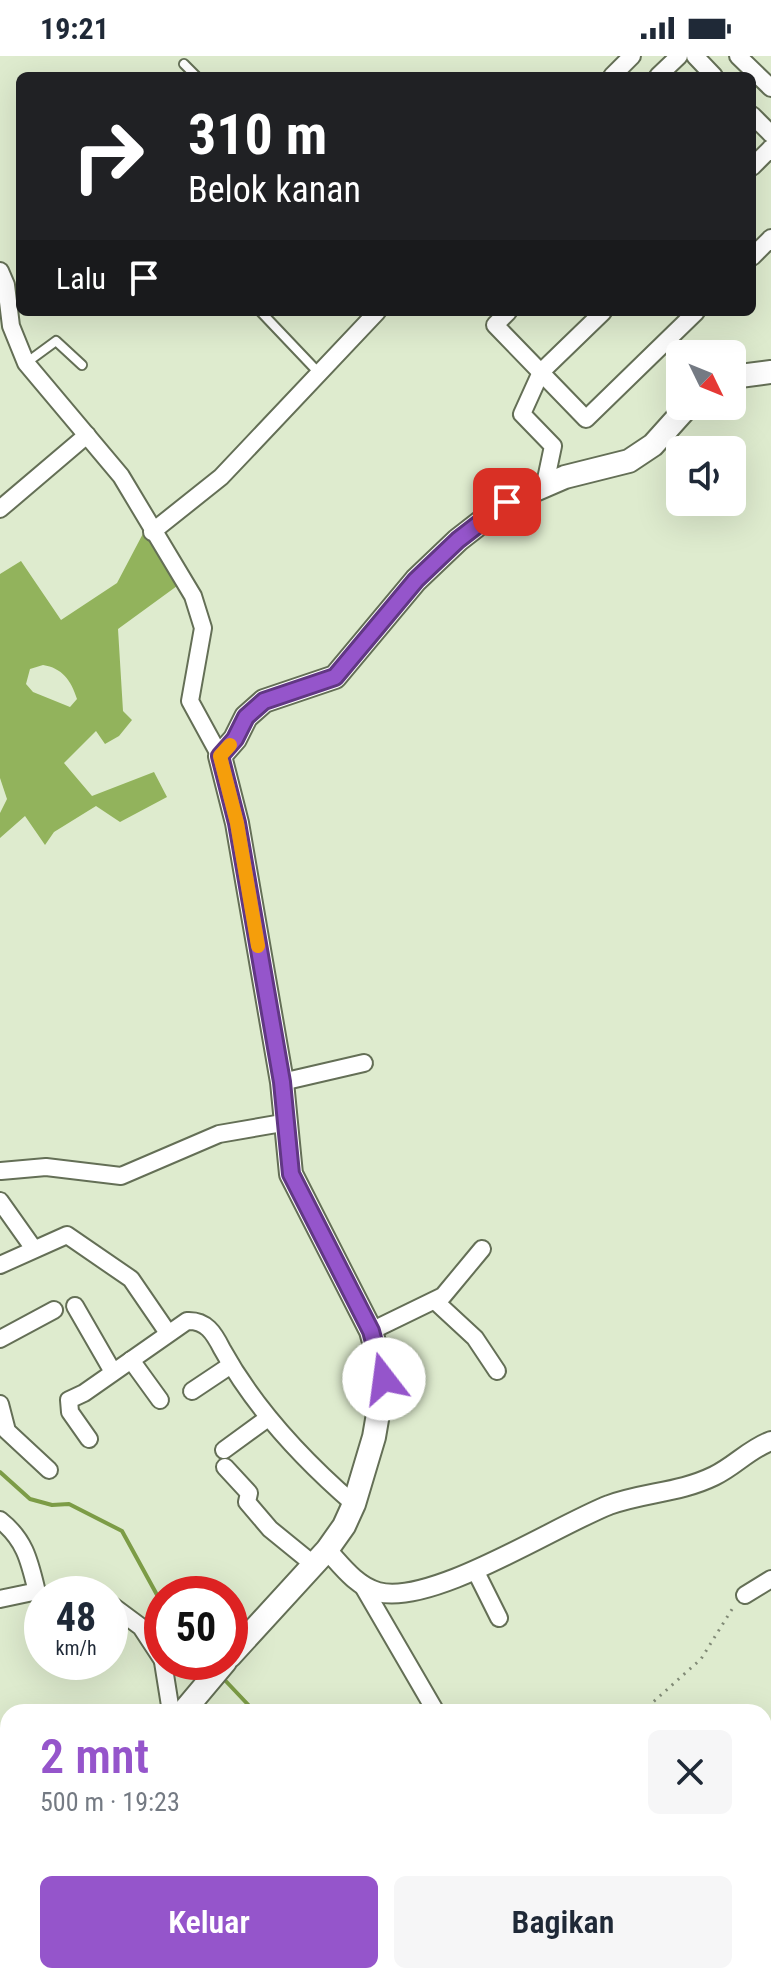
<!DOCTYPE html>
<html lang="id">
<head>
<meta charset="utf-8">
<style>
	body { margin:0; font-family:"Roboto Condensed",sans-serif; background:#f6f6f7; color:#1f2937; height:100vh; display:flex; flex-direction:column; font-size:30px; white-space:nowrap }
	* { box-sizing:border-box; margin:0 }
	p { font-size:26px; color:#747a83 }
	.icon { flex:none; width:44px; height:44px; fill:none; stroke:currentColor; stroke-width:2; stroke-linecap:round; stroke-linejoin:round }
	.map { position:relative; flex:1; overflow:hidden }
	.sheet { position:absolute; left:0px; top:1648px; width:772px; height:280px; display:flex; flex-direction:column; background:#fff; border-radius:24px 24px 0 0; box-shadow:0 8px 32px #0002 }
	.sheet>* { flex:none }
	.hud { position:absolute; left:16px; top:16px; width:740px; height:244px; border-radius:12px; box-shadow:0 8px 32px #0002; background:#202124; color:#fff; overflow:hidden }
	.needle { width:52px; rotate:133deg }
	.fabs { position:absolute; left:666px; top:284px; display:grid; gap:16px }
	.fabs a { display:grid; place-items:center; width:80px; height:80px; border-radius:12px; background:#fff; box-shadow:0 8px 32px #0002; font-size:40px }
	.speed { position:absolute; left:24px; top:1520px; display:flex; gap:16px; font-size:40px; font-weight:700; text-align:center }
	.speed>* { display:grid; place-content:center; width:104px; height:104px; border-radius:50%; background:#fff; box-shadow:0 8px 32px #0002; line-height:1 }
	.speed small { font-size:20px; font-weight:400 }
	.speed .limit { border:12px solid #d22; background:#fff; color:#111 }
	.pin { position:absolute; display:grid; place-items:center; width:68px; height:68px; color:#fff; margin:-34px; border-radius:16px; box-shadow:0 4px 12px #0006 }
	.me { position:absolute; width:88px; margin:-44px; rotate:345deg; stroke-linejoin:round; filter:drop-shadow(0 0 6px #0008) }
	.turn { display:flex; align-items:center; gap:28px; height:168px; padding:0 40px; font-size:36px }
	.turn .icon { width:104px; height:104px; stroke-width:2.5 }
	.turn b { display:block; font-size:56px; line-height:68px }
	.then { display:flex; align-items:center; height:76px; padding:0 40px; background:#0003; gap:16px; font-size:30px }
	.round { display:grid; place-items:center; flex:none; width:84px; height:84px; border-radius:12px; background:#f6f6f7 }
	.summary { display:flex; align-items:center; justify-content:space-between; height:136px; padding:0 40px }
	h1 { font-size:48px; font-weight:600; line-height:60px; color:#9555cb }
	.primary-button { display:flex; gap:16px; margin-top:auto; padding:16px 40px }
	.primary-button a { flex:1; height:92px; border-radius:12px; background:#9555cb; color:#fff; font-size:32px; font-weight:600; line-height:92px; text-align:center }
	.primary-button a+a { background:#f6f6f7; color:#1f2937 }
	.status { display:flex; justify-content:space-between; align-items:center; height:56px; padding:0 40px; background:#fff; direction:ltr }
	.status svg { height:22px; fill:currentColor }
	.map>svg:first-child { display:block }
	.forest { fill:#92b35c; fill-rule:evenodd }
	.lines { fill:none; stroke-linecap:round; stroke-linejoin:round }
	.stream { stroke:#7c9c46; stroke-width:4 }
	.service-casing { stroke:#646f56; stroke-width:12 }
	.minor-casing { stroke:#646f56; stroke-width:20 }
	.tertiary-casing { stroke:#646f56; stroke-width:22 }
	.secondary-casing { stroke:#646f56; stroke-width:26 }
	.path { stroke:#818a76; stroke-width:3; stroke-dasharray:2 6; stroke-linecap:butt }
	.service { stroke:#fff; stroke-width:8 }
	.minor { stroke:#fff; stroke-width:16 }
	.tertiary { stroke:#fff; stroke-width:18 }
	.secondary { stroke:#fff; stroke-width:22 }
	.route-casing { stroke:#613784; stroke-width:20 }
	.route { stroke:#9555cb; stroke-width:14 }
	.slow { stroke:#f59e0b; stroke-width:14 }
</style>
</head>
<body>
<div class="status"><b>19:21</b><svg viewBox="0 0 49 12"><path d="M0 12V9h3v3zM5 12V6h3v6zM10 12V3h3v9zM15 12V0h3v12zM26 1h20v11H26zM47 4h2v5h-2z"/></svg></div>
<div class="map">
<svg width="771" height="1928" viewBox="0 0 771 1928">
	<rect width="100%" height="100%" fill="#deebce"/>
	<!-- forest -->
	<path class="forest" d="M147 470 177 530 118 573 123 655 132 664 119 680 105 688 96 675 64 707 92 740 154 716 167 741 120 766 96 750 54 776 45 789 25 760 0 782V757L7 743 0 722V518L21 505 61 564 117 527ZM43 609C62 612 71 624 77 643L70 651 33 636 26 628 30 613Z"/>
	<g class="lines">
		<!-- stream -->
		<g class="stream">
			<path d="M0 1416 30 1443 52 1449 69 1448 122 1475 162 1548"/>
			<path d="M221 1620 255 1656"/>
			<path d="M414 1920 424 1928"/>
		</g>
		<defs>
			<g id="service">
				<path d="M184 8 196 20"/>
				<path d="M261 256 318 316"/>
				<path d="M26 307 56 285 82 309"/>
			</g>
			<g id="minor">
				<path d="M695 0 714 20"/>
				<path d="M738 0 771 32"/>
				<path d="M612 20 632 0"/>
				<path d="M658 20 679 0"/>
				<path d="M752 59 771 78"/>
				<path d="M752 111 771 92"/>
				<path d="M752 201 771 182"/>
				<path d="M0 215 6 229 11 270 26 307 121 420 193 540 203 572 190 645 220 700"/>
				<path d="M508 256 495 269 586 363 696 256"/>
				<path d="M545 428 553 390 522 358 541 316 603 256"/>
				<path d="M0 453 87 379"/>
				<path d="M152 476 221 421 377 256"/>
				<path d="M282 1026 364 1007"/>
				<path d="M1 1115 46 1111 121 1120 219 1078 288 1066"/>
				<path d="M0 1145 34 1193"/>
				<path d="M0 1209 67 1179 131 1223 168 1277"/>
				<path d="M435 1245 475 1282 497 1315"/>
				<path d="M75 1250 113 1316"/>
				<path d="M371 1275 443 1240 482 1193"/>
				<path d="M0 1283 54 1254"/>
				<path d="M131 1304 160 1344"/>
				<path d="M192 1335 231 1309"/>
				<path d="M0 1348 7 1375 49 1414"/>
				<path d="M89 1383 70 1356 69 1344 84 1337 187 1265C206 1264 214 1277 222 1293 255 1353 302 1403 354 1448"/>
				<path d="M224 1394 268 1362"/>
				<path d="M225 1411 249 1437 247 1446 270 1473 313 1508"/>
				<path d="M0 1464C24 1483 29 1503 36 1532L33 1536 0 1543"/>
				<path d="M475 1514 499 1562"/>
				<path d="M361 1527 436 1656"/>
				<path d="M745 1539 771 1523"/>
				<path d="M110 1548 141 1571 162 1603"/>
				<path d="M163 1606 171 1656"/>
				<path d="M764 1782 771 1780"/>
				<path d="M764 1857 771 1853"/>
				<path d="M764 1899 771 1911"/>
				<path d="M571 1920 575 1928"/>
				<path d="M642 1920 647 1928"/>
				<path d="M709 1920 714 1928"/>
			</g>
			<path id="tertiary" d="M327 1494C341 1509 356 1530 378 1536 432 1550 555 1470 609 1449 645 1436 679 1437 714 1420 735 1410 749 1393 771 1385"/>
			<g id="secondary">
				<path d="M732 321 771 316"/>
				<path d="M230 1600 327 1494 344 1470 354 1448 374 1381 384 1323 371 1275 291 1118 282 1026 237 767 220 700 235 683 246 661 264 645 335 621 416 524 458 484 507 446 565 421 629 405 653 389 688 350"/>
				<path d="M183 1656 225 1606"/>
				<path d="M146 1920 147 1928"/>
			</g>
		</defs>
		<!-- service casing -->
		<use href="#service" class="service-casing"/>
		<!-- minor casing -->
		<use href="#minor" class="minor-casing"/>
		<!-- tertiary casing -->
		<use href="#tertiary" class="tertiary-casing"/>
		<!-- secondary casing -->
		<use href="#secondary" class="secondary-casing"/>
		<!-- path -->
		<g class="path">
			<path d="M642 1656 701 1603 734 1550"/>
			<path d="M764 1755 769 1766"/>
		</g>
		<!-- service -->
		<use href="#service" class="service"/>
		<!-- minor -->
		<use href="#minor" class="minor"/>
		<!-- tertiary -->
		<use href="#tertiary" class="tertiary"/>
		<!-- secondary -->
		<use href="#secondary" class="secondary"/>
	</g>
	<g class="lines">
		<defs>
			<path id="route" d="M384 1323 371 1275 291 1118 282 1026 237 767 220 700 235 683 246 661 264 645 335 621 416 524 458 484 507 446"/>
		</defs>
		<!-- route casing -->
		<use href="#route" class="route-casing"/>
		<!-- route -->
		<use href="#route" class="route"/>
		<!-- slow -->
		<path class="slow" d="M230 689 220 700 237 767 258 890"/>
	</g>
</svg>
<div class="fabs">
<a><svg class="needle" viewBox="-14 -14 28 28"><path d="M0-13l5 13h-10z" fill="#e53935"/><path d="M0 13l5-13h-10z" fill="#747a83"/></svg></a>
<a><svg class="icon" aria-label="sound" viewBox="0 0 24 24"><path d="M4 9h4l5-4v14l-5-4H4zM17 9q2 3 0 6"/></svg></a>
</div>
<div class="speed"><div>48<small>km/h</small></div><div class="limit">50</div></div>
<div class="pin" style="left:507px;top:446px;background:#d93025"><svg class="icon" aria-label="arrive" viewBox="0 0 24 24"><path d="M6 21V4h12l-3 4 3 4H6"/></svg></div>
<svg class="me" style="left:384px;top:1323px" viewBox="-20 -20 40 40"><circle r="19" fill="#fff"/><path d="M0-13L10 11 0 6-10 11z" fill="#9555cb"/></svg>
<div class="hud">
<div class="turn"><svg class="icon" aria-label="right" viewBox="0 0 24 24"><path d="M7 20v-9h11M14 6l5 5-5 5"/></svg><div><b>310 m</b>Belok kanan</div></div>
<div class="then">Lalu<svg class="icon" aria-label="arrive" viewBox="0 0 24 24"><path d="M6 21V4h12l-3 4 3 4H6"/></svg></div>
</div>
<section class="sheet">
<div class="summary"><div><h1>2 mnt</h1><p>500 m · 19:23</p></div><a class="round"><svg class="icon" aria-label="close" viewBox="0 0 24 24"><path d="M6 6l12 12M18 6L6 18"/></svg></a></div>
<div class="primary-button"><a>Keluar</a><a>Bagikan</a></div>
</section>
</div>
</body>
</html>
